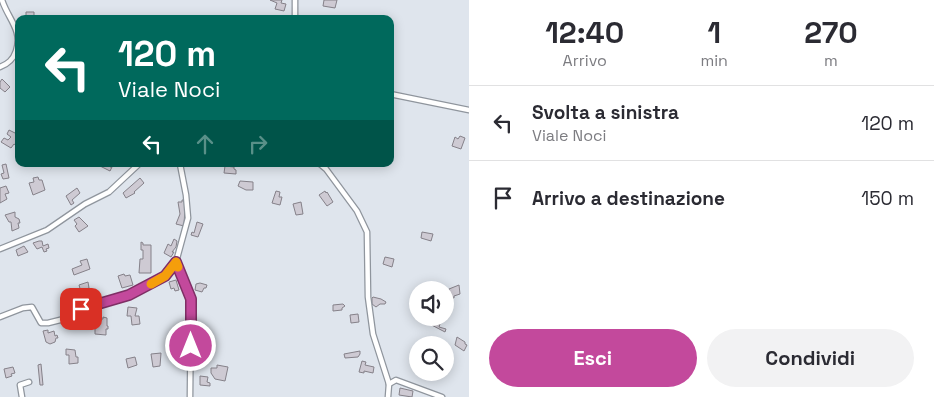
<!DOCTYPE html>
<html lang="it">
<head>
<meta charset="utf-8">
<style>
	body { margin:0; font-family:"Space Grotesk",sans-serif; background:#f2f2f3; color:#2b2b33; height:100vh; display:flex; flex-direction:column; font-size:19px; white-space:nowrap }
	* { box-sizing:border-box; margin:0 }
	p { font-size:16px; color:#7c7c81 }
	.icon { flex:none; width:28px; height:28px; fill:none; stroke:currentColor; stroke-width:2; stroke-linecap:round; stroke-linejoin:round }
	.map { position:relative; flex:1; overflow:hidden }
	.panel { display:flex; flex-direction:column; background:#fff; width:465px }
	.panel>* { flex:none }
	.banner { position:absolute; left:15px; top:15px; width:379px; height:152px; border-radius:10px; box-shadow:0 2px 12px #0003; background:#00695c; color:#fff; overflow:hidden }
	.controls { position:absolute; left:409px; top:281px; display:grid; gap:10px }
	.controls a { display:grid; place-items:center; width:45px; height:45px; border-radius:50%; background:#fff; box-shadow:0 2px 12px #0003; font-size:25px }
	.pin { position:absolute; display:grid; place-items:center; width:42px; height:42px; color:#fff; margin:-21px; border-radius:10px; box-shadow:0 2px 8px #0006 }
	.me { position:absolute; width:55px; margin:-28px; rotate:0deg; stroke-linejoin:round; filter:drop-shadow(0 0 4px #0008) }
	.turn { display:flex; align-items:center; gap:18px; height:105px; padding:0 20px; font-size:22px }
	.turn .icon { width:65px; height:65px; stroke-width:2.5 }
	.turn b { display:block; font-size:35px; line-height:42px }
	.lanes { display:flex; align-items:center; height:48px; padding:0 20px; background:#0003; justify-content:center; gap:25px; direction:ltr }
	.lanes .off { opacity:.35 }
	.eta { display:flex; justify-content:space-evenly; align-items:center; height:85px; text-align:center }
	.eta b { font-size:30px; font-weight:800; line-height:35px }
	.cta { display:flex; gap:10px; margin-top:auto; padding:10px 20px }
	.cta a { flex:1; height:58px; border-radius:30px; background:#c3499c; color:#fff; font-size:20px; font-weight:800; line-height:58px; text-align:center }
	.cta a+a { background:#f2f2f3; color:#2b2b33 }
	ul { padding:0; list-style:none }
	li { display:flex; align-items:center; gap:15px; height:75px; padding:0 20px; border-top:1px solid #e1e1e2 }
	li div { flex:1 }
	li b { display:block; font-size:19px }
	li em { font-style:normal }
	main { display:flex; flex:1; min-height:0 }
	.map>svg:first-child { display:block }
	.building { fill:#cecad3; stroke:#858189 }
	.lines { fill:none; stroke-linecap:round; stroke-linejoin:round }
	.minor-casing { stroke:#8f959d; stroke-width:7 }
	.minor { stroke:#fff; stroke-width:4.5 }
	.route-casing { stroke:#7f2f65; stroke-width:12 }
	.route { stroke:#c3499c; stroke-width:9 }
	.slow { stroke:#f59e0b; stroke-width:9 }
</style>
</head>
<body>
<main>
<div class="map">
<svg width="469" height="397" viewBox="0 0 469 397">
	<rect width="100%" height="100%" fill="#dfe5ed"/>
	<!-- building -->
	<g class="building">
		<path d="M270 0H282L281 3 286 4 284 11 275 9 277 3Z"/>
		<path d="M324 0H337L335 8 323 6Z"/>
		<path d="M26 12H34V17L40 16 41 19H26Z"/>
		<path d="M2 79 10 87 5 92 0 88V82Z"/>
		<path d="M9 130 19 135 16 140 19 143 17 146 14 144 11 148 1 142 4 138 8 140 11 137 7 134Z"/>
		<path d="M460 136 465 138 461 149 452 146 455 137 458 139Z"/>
		<path d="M6 164 9 178 3 179 1 174 4 173 2 165Z"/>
		<path d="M96 164H111L110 167H112L110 171Z"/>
		<path d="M225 166 234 167V169L236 170V174L224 173Z"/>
		<path d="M38 177 39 180H42L45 190 33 195 29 183 34 182 33 178Z"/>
		<path d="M140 178 144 183 134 192 135 193 126 198 123 193Z"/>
		<path d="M240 181 253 182V190H246L238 186Z"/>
		<path d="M6 186 9 193 5 194 7 199 0 203V188Z"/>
		<path d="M77 188 80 193 72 200 74 203 71 205 66 196Z"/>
		<path d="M276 191 280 192 279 197H282L280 205 272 203Z"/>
		<path d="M325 191 326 193 327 192 333 202 327 206 319 195Z"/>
		<path d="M182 200H184L185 206 184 226 176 224 180 214 178 202H182Z"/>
		<path d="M301 202 303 214 296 215 293 204Z"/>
		<path d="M15 212V217L19 219 20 223H18L19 228 12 231 11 222H9L5 215Z"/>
		<path d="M79 217 88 226 79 232 75 226 77 224 74 220Z"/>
		<path d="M197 222 203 224 198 237 191 235 192 232 194 233Z"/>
		<path d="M422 232 433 234 431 241 421 238Z"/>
		<path d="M174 239 177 241 176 247 172 252H174L171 257 164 253 168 244 171 246Z"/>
		<path d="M39 241H42L43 246 48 244 49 248 46 249 47 251 44 252 42 247 37 249 33 243Z"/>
		<path d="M141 242 143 243V245H151V273H139L140 259H143V250H141Z"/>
		<path d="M24 246 28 252 18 256 16 250Z"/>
		<path d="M385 257 394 259 392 267 383 264Z"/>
		<path d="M87 259 90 269 74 275 72 269 82 265 80 261Z"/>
		<path d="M124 274 125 276 130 275 133 285 122 288 118 276Z"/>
		<path d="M176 280 179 290 175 291 174 288 171 289 169 282Z"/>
		<path d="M88 282 89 288 81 292 79 285Z"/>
		<path d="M200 283 207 285 206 288H204L202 292 195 290 196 284Z"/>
		<path d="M459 285 460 294 454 296V298H452L451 295 449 296V289Z"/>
		<path d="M373 297 381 299 386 302 385 304H380L376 307 372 304V298Z"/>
		<path d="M343 304 345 306 342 308V310L333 311V305Z"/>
		<path d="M128 307 137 308 135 316H139L140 324 132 325 131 316H127Z"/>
		<path d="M358 314 359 322 351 323 350 315Z"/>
		<path d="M103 317 107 318V326H108V329H106V335L95 334V319H103Z"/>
		<path d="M426 318H436L437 319 435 323 440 324 439 327 446 329 445 332 424 321Z"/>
		<path d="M48 330V333L54 331 55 336 57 335 58 338H56L55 342 50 344 46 342 43 331Z"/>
		<path d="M457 337 465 342V344L467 345 464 351 455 345Z"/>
		<path d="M66 349 75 350 76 357H78V363L69 364V355H66Z"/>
		<path d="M197 351 209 352V355L206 354V357H203L202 361H198L199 355 196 354Z"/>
		<path d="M360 351V354L358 357 345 358 344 354Z"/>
		<path d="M161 353 160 366 153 367 151 354Z"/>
		<path d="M135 357 137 365 128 368 126 359Z"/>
		<path d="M362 361 366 362 365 365 374 367 373 373 364 371V373L359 372Z"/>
		<path d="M41 364 43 385H40L38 365Z"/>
		<path d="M217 365 228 367 225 381 215 379 211 373V368H217Z"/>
		<path d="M13 367 15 373 11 374 12 376 6 378 4 369Z"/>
		<path d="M200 376 208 377 207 382 210 383V386L200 385Z"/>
		<path d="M400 388 413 391 412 397 399 395Z"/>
	</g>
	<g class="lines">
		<defs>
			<g id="minor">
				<path d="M295 19V0"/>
				<path d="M0 67C8 64 13 60 16 51 23 30 8 19 2 0"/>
				<path d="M390 94 469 110"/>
				<path d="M180 164 186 195 188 218 176 262 191 299 190 397"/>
				<path d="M320 164 326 169 357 211 367 232 368 297 373 334 389 384 388 397"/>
				<path d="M0 249 47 230 85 204 109 192 139 164"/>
				<path d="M0 317 23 308 32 307 41 323H48L68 318 81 309 129 295 165 276 176 262"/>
				<path d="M389 384 396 380 442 397"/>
				<path d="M22 397 20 385 29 382"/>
			</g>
		</defs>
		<!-- minor casing -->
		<use href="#minor" class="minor-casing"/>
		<!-- minor -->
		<use href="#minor" class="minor"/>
	</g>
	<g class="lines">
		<defs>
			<path id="route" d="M81 309 129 295 165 276 176 262 191 299V346"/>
		</defs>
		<!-- route casing -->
		<use href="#route" class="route-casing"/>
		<!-- route -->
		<use href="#route" class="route"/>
		<!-- slow -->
		<path class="slow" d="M151 284 165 276 176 262 178 267"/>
	</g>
</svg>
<div class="controls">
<a><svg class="icon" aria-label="sound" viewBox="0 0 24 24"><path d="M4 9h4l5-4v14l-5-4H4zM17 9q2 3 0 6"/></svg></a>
<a><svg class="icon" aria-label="search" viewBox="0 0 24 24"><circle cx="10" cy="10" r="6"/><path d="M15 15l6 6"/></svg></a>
</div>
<div class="pin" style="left:81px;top:309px;background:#d93025"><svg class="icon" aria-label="arrive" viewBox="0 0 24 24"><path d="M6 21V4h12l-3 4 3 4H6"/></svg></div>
<svg class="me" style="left:191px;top:346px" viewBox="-20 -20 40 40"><circle r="17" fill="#c3499c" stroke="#fff" stroke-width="3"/><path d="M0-11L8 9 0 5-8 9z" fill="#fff"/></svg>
<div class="banner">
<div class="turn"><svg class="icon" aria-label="left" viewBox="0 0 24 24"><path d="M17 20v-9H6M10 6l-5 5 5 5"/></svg><div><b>120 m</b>Viale Noci</div></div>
<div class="lanes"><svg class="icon" aria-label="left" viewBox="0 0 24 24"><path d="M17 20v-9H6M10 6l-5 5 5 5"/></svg><svg class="icon off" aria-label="ahead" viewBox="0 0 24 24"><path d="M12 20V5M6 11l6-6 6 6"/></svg><svg class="icon off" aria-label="right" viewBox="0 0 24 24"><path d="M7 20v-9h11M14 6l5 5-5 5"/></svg></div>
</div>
</div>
<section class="panel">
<div class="eta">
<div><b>12:40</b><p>Arrivo</p></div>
<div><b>1</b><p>min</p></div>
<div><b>270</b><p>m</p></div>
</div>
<ul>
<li><svg class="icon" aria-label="left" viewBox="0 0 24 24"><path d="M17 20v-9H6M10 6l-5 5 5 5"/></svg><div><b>Svolta a sinistra</b><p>Viale Noci</p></div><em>120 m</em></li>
<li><svg class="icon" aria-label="arrive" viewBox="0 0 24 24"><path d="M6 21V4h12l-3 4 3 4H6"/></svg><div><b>Arrivo a destinazione</b></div><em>150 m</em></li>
</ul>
<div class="cta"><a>Esci</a><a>Condividi</a></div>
</section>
</main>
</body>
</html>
